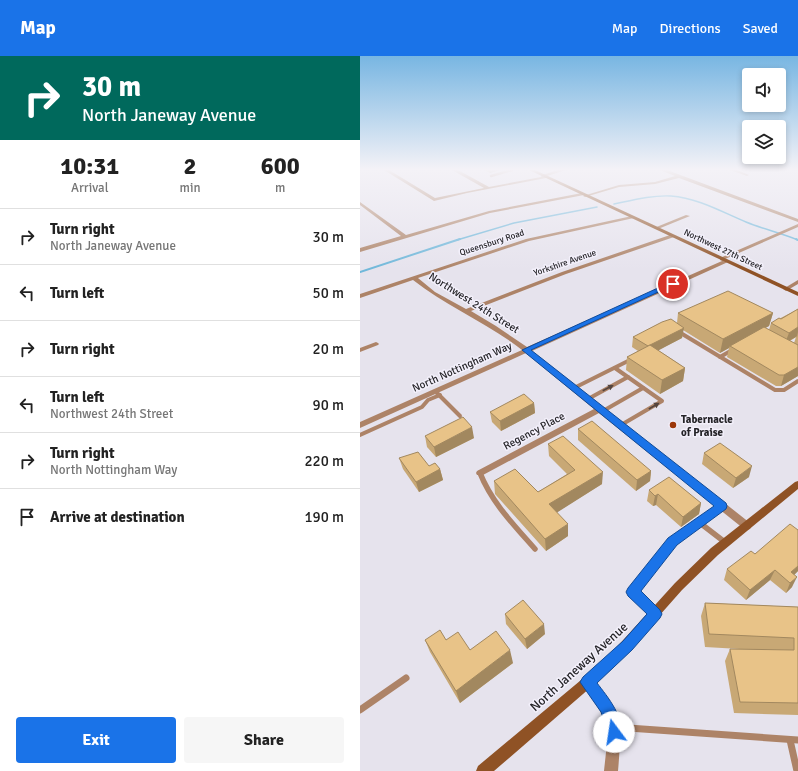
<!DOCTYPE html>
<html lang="en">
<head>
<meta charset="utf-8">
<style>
	body { margin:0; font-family:Signika,sans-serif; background:#f6f6f6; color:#222; height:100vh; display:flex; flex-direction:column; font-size:15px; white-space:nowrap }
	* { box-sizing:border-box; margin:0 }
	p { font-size:13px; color:#767676 }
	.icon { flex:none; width:22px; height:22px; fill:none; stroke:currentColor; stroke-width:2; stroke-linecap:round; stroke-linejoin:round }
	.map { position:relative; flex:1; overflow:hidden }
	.panel { display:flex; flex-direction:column; background:#fff; width:360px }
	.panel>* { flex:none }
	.banner { background:#00695c; color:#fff; overflow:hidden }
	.buttons { position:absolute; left:382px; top:12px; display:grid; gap:8px }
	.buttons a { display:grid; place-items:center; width:44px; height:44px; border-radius:4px; background:#fff; box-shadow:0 2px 6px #0003; font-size:20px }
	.pin { position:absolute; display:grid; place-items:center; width:34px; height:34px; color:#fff; margin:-17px; border:2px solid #fff; border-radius:50%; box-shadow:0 1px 4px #0007 }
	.me { position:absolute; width:44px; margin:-22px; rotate:346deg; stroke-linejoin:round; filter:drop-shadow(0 0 3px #0008) }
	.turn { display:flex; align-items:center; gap:14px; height:84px; padding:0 16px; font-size:18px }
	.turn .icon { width:52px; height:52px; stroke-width:2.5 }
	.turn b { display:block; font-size:28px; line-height:34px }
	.eta { display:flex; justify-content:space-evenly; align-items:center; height:68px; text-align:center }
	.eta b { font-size:24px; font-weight:700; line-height:28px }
	.cta { display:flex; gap:8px; margin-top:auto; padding:8px 16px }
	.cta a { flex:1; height:46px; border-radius:4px; background:#1a73e8; color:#fff; font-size:16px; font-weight:700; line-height:46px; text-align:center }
	.cta a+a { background:#f6f6f6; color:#222 }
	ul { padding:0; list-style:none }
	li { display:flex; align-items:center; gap:12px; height:56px; padding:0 16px; border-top:1px solid #e0e0e0 }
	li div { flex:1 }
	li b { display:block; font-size:15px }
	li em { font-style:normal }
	header { display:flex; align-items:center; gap:24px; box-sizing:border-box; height:56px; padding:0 20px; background:#1a73e8; color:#fff }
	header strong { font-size:19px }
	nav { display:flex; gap:22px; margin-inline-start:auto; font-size:14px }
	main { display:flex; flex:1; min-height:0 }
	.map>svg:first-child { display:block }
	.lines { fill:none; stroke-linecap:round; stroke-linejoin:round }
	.stream-far1 { stroke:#70b8da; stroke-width:1.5 }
	.stream { stroke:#70b8da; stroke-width:2 }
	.service-far3 { stroke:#ad8367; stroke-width:2.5 }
	.service-far2 { stroke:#ad8367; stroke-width:4 }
	.service-far1 { stroke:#ad8367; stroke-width:5.5 }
	.service { stroke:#ad8367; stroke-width:7 }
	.minor { fill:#ad8367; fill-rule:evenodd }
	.secondary { fill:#8f5225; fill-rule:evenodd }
	.wall { fill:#c8a875; fill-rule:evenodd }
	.shaded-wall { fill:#a2885f }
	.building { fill:#e8c388; stroke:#a2885f }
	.oneway { fill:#55453e }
	.route { fill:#1a73e8; stroke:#114b97 }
	.poi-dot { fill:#9c370a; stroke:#f3f0fb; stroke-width:1.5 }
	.labels { text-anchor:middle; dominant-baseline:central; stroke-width:3; stroke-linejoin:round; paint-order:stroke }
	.far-street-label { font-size:9px; fill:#252428; stroke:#f3f0fb }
	.street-label { font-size:11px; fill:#252428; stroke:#f3f0fb }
	.poi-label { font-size:11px; font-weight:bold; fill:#252428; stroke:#f3f0fb; text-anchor:start }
	.near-street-label { font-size:13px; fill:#252428; stroke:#f3f0fb }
</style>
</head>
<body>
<header>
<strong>Map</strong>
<nav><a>Map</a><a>Directions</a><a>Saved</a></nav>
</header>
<main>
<section class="panel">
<div class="banner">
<div class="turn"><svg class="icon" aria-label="right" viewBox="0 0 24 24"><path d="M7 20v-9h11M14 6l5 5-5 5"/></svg><div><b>30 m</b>North Janeway Avenue</div></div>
</div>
<div class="eta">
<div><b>10:31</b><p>Arrival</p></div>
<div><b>2</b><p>min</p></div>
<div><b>600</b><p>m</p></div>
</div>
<ul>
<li><svg class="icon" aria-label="right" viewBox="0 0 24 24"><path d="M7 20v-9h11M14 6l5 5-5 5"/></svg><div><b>Turn right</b><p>North Janeway Avenue</p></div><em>30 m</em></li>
<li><svg class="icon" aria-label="left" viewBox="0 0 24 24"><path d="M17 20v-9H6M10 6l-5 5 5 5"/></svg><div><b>Turn left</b></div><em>50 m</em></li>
<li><svg class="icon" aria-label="right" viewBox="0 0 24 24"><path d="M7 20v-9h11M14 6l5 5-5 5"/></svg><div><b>Turn right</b></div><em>20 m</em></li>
<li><svg class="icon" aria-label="left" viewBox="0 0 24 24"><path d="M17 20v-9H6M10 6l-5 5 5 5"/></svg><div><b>Turn left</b><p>Northwest 24th Street</p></div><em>90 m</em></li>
<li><svg class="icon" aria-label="right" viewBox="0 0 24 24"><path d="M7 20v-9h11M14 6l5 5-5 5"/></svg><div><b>Turn right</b><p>North Nottingham Way</p></div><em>220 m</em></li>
<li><svg class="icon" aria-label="arrive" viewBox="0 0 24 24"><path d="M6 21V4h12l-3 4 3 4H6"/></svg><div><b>Arrive at destination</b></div><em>190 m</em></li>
</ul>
<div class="cta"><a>Exit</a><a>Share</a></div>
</section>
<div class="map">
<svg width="438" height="715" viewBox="0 0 438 715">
	<rect width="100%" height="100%" fill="#e6e3ed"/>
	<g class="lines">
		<!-- stream-far1 -->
		<g class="stream-far1">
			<path d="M254 148C273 144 292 139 311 140 338 142 362 156 386 166 403 173 421 177 438 184"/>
			<path d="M97 184 154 167 237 151"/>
		</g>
		<!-- stream -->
		<g class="stream">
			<path d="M436 183 438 184"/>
			<path d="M0 216 100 183"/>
		</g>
		<!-- service-far3 -->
		<path class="service-far3" d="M131 120 152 114"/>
		<!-- service-far2 -->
		<g class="service-far2">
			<path d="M319 276 415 334H424L438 325"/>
			<path d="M360 301 374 293"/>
			<path d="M255 312 302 345 261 369"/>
			<path d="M214 332 272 303"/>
			<path d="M77 337 100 360"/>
			<path d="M228 343 268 321"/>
			<path d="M243 355 283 332"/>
			<path d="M0 379 62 351 68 344 80 339"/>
		</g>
		<!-- service-far1 -->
		<g class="service-far1">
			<path d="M120 417C132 447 154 469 175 493"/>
			<path d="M362 450 340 467 366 487"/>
			<path d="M277 530 312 486 340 467"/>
		</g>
		<!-- service -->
		<g class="service">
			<path d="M278 529 273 536 294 557"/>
			<path d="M0 654 46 622"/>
			<path d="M254 671 438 684"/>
			<path d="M430 684 437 715"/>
		</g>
		<!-- minor -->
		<g class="minor">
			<path d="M24 114H29L75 142 124 132 92 114H98L129 131 181 121 182 119 198 114H206L187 120 188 121 186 122 107 137 74 145Z"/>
			<path d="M300 114H307L438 163V166L319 122 295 128 259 131 225 141 223 140 259 129 295 126 315 120Z"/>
			<path d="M370 114H377L389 119 387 120Z"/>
			<path d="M222 137H224V139L130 157 0 196V192L41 180 0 149V146L46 179 129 155Z"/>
			<path d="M326 159 330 160 298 173 294 172Z"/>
			<path d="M272 160 274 161V162L169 185 58 222 75 236 106 253 202 216 310 179H314V181L206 218 111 255 136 270 167 291 362 205 360 204V202L438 168V171L365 203 368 204V206L172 295 390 467 392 470 390 473 387 474 384 473 239 357 123 419H117L116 417 117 415 234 353 166 297 0 372V366L162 294C128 267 87 251 53 224L0 242V238L166 183Z"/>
			<path d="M438 224V228L426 235 423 233Z"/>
			<path d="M16 286 18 287 19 288 18 289 0 296V292Z"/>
			<path d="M228 620 232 622C261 659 262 669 258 715H244C246 694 251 671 239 653 234 644 226 636 222 626L224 622Z"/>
		</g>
		<!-- secondary -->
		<g class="secondary">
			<path d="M169 114H175L438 236V240Z"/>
			<path d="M438 425V433L358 499 322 534 253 612 134 715H116L118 710 245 604 315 527 351 492 435 426Z"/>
		</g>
	</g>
	<!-- wall -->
	<g class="wall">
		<path d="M124 114H140L130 117Z"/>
		<path d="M438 253V320L421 330H416L367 301 369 292 360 297 323 274 322 282 298 294 325 312 323 325 300 338 266 314 267 301 278 295 272 291 273 281 317 267 318 257H413L409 270 405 272 409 274 411 267ZM436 281 434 287 430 285Z"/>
		<path d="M174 347 175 357 141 375 132 366 130 356Z"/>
		<path d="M218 373 291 415 290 425 276 435 218 384Z"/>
		<path d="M65 380 114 382 76 401 67 391Z"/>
		<path d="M188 388 242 428 197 456 208 480 186 495 135 438 134 425 178 436 207 418 189 400Z"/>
		<path d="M344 397 389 421 373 432 342 408Z"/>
		<path d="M39 402 80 413 83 424 59 436 43 413Z"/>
		<path d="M289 434 341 447 339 458 321 471 296 449 293 450 287 445Z"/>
		<path d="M438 474V515L434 519 432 531 426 537 410 524 386 544 364 524 367 513Z"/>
		<path d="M345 547 438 551V659L374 657 365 605 370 593 397 594 345 591 341 560Z"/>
		<path d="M145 558 185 578 167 593 146 568Z"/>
		<path d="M65 584H86L110 594 153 607 100 647 70 596Z"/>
	</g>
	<!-- shaded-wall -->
	<g class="shaded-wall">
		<path d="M129 114H140L130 117Z"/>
		<path d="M413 257 409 270 371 291 370 290 369 292 360 297 363 283Z"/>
		<path d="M438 271V276L437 281 436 280V281L425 287 429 277Z"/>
		<path d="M324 272 322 282 286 301 288 290Z"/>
		<path d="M438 311V320L421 330 424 319Z"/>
		<path d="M325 312 323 325 300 338 302 324Z"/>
		<path d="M174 347 175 357 141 375 140 365Z"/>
		<path d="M112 371 114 382 76 401 74 391Z"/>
		<path d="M392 410 389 421 373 432 376 422Z"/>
		<path d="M80 413 83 424 59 436 56 426Z"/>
		<path d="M291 415 290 425 276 435 277 424Z"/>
		<path d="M243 416 242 428 190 461 189 448Z"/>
		<path d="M298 438 296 449 293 450 295 440Z"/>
		<path d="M341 447 339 458 321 471 323 461Z"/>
		<path d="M208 468V480L186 495 185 483Z"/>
		<path d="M438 510V515L428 525 431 516Z"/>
		<path d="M415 514 410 524 386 544 390 534Z"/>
		<path d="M437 521 432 531 426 537 430 527Z"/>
		<path d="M184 568 185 578 167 593 165 583Z"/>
		<path d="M150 594 153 607 100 647 96 635Z"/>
	</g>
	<!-- building -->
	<g class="building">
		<path d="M368 235 413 257 363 283 318 257Z"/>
		<path d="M438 253V271L429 277 411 267 419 262 421 263Z"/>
		<path d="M311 263 324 272 288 290 273 281 302 266Z"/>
		<path d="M404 271 438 289V311L424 319H419L370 290Z"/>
		<path d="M290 289 325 312 302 324 267 301Z"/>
		<path d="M164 338 174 347 140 365 130 356Z"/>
		<path d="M103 361 112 371 74 391 65 380Z"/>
		<path d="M232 365 291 415 277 424 218 373Z"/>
		<path d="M203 380 243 416 189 448 208 468 185 483 134 425 155 413 178 436 215 414 188 388Z"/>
		<path d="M360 387 392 410 376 422 344 397Z"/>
		<path d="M58 396 69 410 75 407 80 413 56 426 39 402Z"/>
		<path d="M309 421 341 447 323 461 298 438 295 440 289 434Z"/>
		<path d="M430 468 438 474V510L431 516 437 521 430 527 415 514 390 534 367 513 391 495 395 498Z"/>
		<path d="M163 544 184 568 165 583 145 558Z"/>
		<path d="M345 547 438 551V647L380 646 370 593 434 594V582L349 578Z"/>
		<path d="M80 574 86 584 98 576 110 594 136 575 150 594 96 635 65 584Z"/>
	</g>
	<!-- one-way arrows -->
	<defs><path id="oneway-solid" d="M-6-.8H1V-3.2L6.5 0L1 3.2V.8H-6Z"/></defs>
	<g class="oneway">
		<use href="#oneway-solid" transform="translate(248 332) rotate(-28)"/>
		<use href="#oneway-solid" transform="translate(294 350) rotate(-30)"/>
	</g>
	<!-- sky -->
	<linearGradient id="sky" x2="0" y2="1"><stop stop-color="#78b6e2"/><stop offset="0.53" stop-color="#f4f2f7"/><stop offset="1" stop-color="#f4f2f7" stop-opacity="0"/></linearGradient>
	<rect width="438" height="214" fill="url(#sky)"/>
	<!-- route -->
	<path class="route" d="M311 226 316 228 171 294 366 447 367 450 366 453 317 489 281 535 300 554 302 558 300 562 272 594 237 627C247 640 267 664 260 682L254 684 249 682 241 656 220 626 223 621 263 585 287 558 268 540 266 536 268 532 308 482 354 450 162 294Z"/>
	<!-- markers -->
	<circle class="poi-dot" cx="313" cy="369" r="4"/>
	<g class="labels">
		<!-- far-street labels -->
		<g class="far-street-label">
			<text transform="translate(132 187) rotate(-18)">Queensbury Road</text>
			<text transform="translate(363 194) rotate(25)">Northwest 27th Street</text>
			<text transform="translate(205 207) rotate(-19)">Yorkshire Avenue</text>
		</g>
		<!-- street labels -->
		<g class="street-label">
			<text transform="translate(114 247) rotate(32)">Northwest 24th Street</text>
			<text transform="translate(102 311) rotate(-24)">North Nottingham Way</text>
			<text transform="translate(174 375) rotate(-28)">Regency Place</text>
		</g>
		<!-- poi labels -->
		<g class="poi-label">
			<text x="321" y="363">Tabernacle<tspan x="321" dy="13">of Praise</tspan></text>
		</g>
		<!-- near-street labels -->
		<g class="near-street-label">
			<text transform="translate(219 611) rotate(-42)">North Janeway Avenue</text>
		</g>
	</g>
</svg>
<div class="buttons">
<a><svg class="icon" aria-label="sound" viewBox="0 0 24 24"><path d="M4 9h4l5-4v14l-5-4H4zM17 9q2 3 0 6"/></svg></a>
<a><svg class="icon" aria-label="layers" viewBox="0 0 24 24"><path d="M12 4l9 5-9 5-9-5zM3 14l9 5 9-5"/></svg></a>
</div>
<div class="pin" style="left:313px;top:228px;background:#d93025"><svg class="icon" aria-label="arrive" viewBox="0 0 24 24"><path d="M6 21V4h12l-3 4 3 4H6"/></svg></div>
<svg class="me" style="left:254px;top:676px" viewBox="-20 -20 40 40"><circle r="19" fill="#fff"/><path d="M0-13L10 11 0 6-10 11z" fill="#1a73e8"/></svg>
</div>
</main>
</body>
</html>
